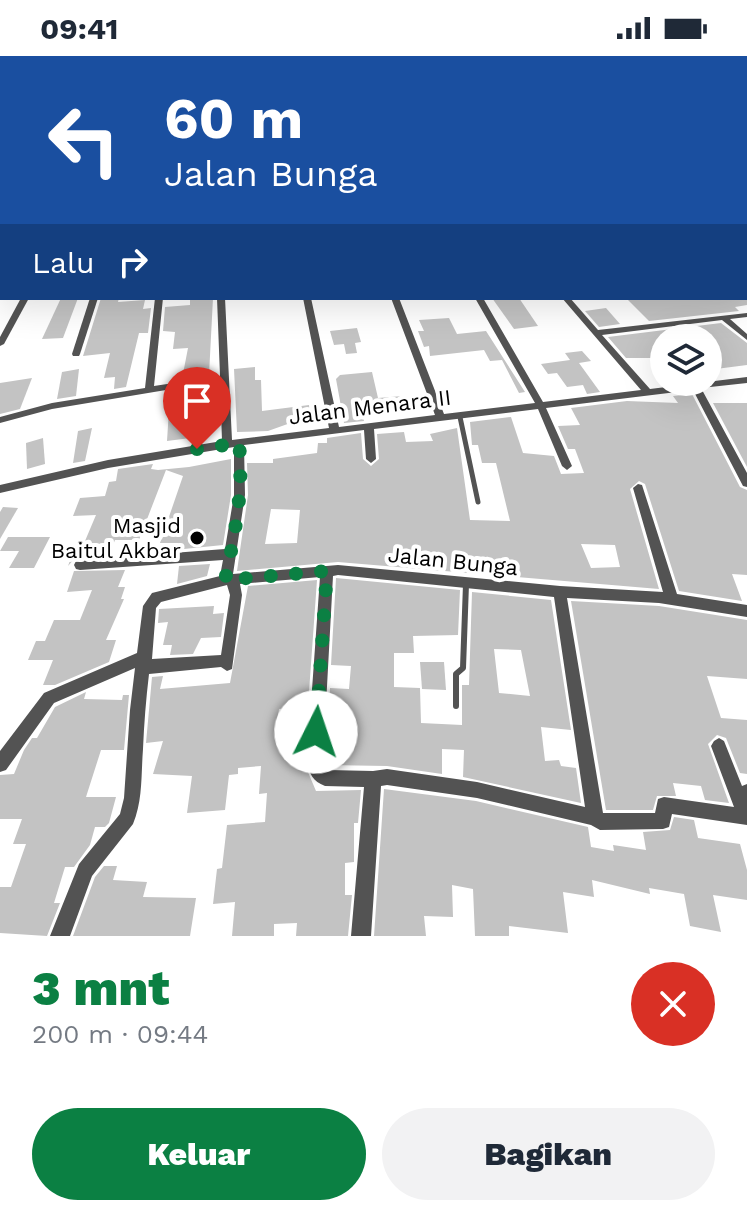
<!DOCTYPE html>
<html lang="id">
<head>
<meta charset="utf-8">
<style>
	body { margin:0; font-family:"Work Sans",sans-serif; background:#f2f2f3; color:#1f2937; height:100vh; display:flex; flex-direction:column; font-size:30px; white-space:nowrap }
	* { box-sizing:border-box; margin:0 }
	p { font-size:26px; color:#747a83 }
	.icon { flex:none; width:44px; height:44px; fill:none; stroke:currentColor; stroke-width:2; stroke-linecap:round; stroke-linejoin:round }
	.map { position:relative; height:880px; overflow:hidden }
	.panel { display:flex; flex-direction:column; background:#fff; flex:1 }
	.panel>* { flex:none }
	.banner { position:absolute; left:0px; top:0px; width:748px; height:244px; box-shadow:0 8px 32px #0002; background:#1a4fa0; color:#fff; overflow:hidden }
	.fabs { position:absolute; left:650px; top:268px; display:grid; gap:16px }
	.fabs a { display:grid; place-items:center; width:72px; height:72px; border-radius:50%; background:#fff; box-shadow:0 8px 32px #0002; font-size:40px }
	.pin { position:absolute; display:grid; place-items:center; width:68px; height:68px; color:#fff; margin:-82px -34px; border-radius:50% 50% 50% 0; rotate:-45deg; box-shadow:0 0 8px #0007 }
	.pin .icon { rotate:45deg }
	.me { position:absolute; width:88px; margin:-44px; rotate:4deg; stroke-linejoin:round; filter:drop-shadow(0 0 6px #0008) }
	.turn { display:flex; align-items:center; gap:28px; height:168px; padding:0 32px; font-size:36px }
	.turn .icon { width:104px; height:104px; stroke-width:2.5 }
	.turn b { display:block; font-size:56px; line-height:68px }
	.then { display:flex; align-items:center; height:76px; padding:0 32px; background:#0003; gap:16px; font-size:30px }
	.round { display:grid; place-items:center; flex:none; width:84px; height:84px; border-radius:42px; background:#f2f2f3 }
	.summary { display:flex; align-items:center; justify-content:space-between; height:136px; padding:0 32px }
	h1 { font-size:48px; font-weight:800; line-height:60px; color:#0b8043 }
	.button { display:flex; gap:16px; margin-top:auto; padding:16px 32px }
	.button a { flex:1; height:92px; border-radius:48px; background:#0b8043; color:#fff; font-size:32px; font-weight:800; line-height:92px; text-align:center }
	.button a+a { background:#f2f2f3; color:#1f2937 }
	.status { display:flex; justify-content:space-between; align-items:center; height:56px; padding:0 40px; background:#fff; direction:ltr }
	.status svg { height:22px; fill:currentColor }
	.map>svg:first-child { display:block }
	.building { fill:#c3c3c3; fill-rule:evenodd }
	.lines { fill:none; stroke-linecap:round; stroke-linejoin:round }
	.service-far1 { stroke:#535353; stroke-width:5 }
	.service { stroke:#535353; stroke-width:6 }
	.minor { fill:#535353; fill-rule:evenodd }
	.tertiary { fill:#535353; fill-rule:evenodd }
	.route { stroke:#0b8043; stroke-width:14; stroke-dasharray:0 25.2 }
	.poi-dot { fill:#000; stroke:#fff; stroke-width:3 }
	.labels { text-anchor:middle; dominant-baseline:central; stroke-width:8; stroke-linejoin:round; paint-order:stroke }
	.street-label { font-size:22px; fill:#000; stroke:#fff }
	.poi-label { font-size:22px; fill:#000; stroke:#fff; text-anchor:end }
</style>
</head>
<body>
<div class="status"><b>09:41</b><svg viewBox="0 0 49 12"><path d="M0 12V9h3v3zM5 12V6h3v6zM10 12V3h3v9zM15 12V0h3v12zM26 1h20v11H26zM47 4h2v5h-2z"/></svg></div>
<div class="map">
<svg width="747" height="880" viewBox="0 0 747 880">
	<rect width="100%" height="100%" fill="#fff"/>
	<!-- building -->
	<g class="building">
		<path d="M61 242H78L63 282 42 283Z"/>
		<path d="M101 242H119L118 246 145 244 143 253 151 252 148 277H139L126 331 114 333 115 321 104 322 110 297 83 300Z"/>
		<path d="M190 242H213L209 319 182 323 188 292 173 293 175 276 163 275 165 251 190 249Z"/>
		<path d="M492 242H519L538 270 514 273Z"/>
		<path d="M626 242H747V249L735 251 739 255 649 265Z"/>
		<path d="M606 252 620 268 599 271 585 255Z"/>
		<path d="M449 262 457 278 486 275 525 336 519 337 502 304 490 305 484 294 430 300 429 290 424 291 418 275H424L419 264Z"/>
		<path d="M721 267 747 287V309L708 314V282L664 279V316L651 302H626L608 281Z"/>
		<path d="M357 272 361 286 355 287 357 297 346 298 344 288 334 289 330 275Z"/>
		<path d="M582 295 591 305 579 307 600 336 587 338 583 329 567 331 557 317 548 318 541 308 570 304 565 297Z"/>
		<path d="M255 311V324H261L262 355 309 349 310 360 268 375 237 376 234 313Z"/>
		<path d="M79 313 76 340 57 343 62 316Z"/>
		<path d="M372 316 378 342 403 340 406 351 362 357 364 365 344 367 336 323 340 319Z"/>
		<path d="M32 322 20 353 0 358V327Z"/>
		<path d="M217 329 214 364 199 366 198 381 167 385 170 338Z"/>
		<path d="M692 338 740 431 747 434V519L732 518 742 545 679 535 645 428 639 425 630 433 659 533 338 506 237 515 248 439 247 407H273V403L317 397 318 387H327V382L361 377 363 403 371 410 379 403 377 378 404 376 406 386 433 385 430 378 457 372 470 464 510 465 496 407H482L478 389H472L470 366 511 361 523 397 554 400 561 418 584 417 575 393H568L558 370 580 369 571 352 627 345 678 347 673 340ZM271 453 300 454 297 487 265 488ZM581 488 615 489 620 511 591 512Z"/>
		<path d="M713 347H747V411Z"/>
		<path d="M92 372 85 405 73 407 78 375Z"/>
		<path d="M43 382 45 408 27 413 26 387Z"/>
		<path d="M231 403V439L223 489 174 494 176 487H160L183 420 166 414 139 484H115L109 499 75 502 68 510 77 485H85L96 459 73 460 80 442 105 440 109 426 116 425 118 413 153 408 151 413 158 414 189 411Z"/>
		<path d="M3 451 18 452 0 483V456Z"/>
		<path d="M8 481H50L34 512H9L19 495H0Z"/>
		<path d="M210 508 207 520 177 528 179 510Z"/>
		<path d="M125 514 118 531H125L121 543H124L106 584H116L109 606 55 629H43L53 604H28L36 585H45L54 564H80L92 534 67 536 74 515Z"/>
		<path d="M336 522 460 534 458 579 413 580 414 597H394V631L420 632 421 667 462 669V629H469L472 536 551 544 571 674 541 671 545 705 559 704 561 710 576 712 581 747 463 721 464 694 442 693V718L387 710 327 709 328 673H334L337 652 329 651 330 632 349 633 351 610 331 609ZM494 593 521 594 530 640 499 637Z"/>
		<path d="M317 524 308 650 279 653 275 680 306 678 305 709 316 735 361 734 358 767H354V806L345 807V839H352L348 880H296L297 867 274 868V880H232L235 846 213 848 217 813 222 812 227 769 265 766 267 737 259 738 261 710 238 712V718L229 719 225 754 187 757 192 720 153 718 163 685 146 687 152 621 163 620 160 633 230 627 248 530Z"/>
		<path d="M571 545 659 550 747 564V623L707 620 721 662 747 664V718L740 717 726 682 717 679 708 688 729 747 705 744 701 730 673 727 676 740H657L653 754H606Z"/>
		<path d="M214 550 213 558 224 557 221 581 201 582 193 598 170 599 172 589H163L168 566 158 567 159 553Z"/>
		<path d="M420 606H444L446 634 422 633Z"/>
		<path d="M86 636 84 643 122 644 123 639H129L124 694H101L86 741H116L109 767 105 771H95L90 789 74 811H65L54 847H60L47 880 0 877V831H11L26 788H13L22 763H0V719L14 718 24 694 32 682H37L55 651Z"/>
		<path d="M384 733 476 745 588 771 591 791 614 795 613 789 646 794 643 776 670 774 674 761 694 764 698 782 740 788 747 814V844L713 839 721 876 690 870 684 838 649 832 650 838 592 824 594 841 563 836 568 877 509 870V880H475L473 833 452 829 453 861 424 860 426 880H374Z"/>
		<path d="M104 810H117L113 824 147 826 143 841 196 842 190 880H73L95 821Z"/>
	</g>
	<g class="lines">
		<!-- service-far1 -->
		<path class="service-far1" d="M460 361 478 446"/>
		<!-- service -->
		<path class="service" d="M456 650V618L463 612 466 528"/>
		<!-- minor -->
		<g class="minor">
			<rect x="0" y="101" width="2" height="2"/>
			<rect x="746" y="115" width="1" height="4"/>
			<rect x="746" y="201" width="1" height="4"/>
			<rect x="746" y="209" width="1" height="4"/>
			<path d="M21 242H29L4 288 0 290V281Z"/>
			<path d="M90 242H98L80 298 79 300H73L72 298Z"/>
			<path d="M155 242H163L154 330 220 320 217 242H225L232 384 329 372 303 242H311L339 371 435 359 391 242H399L444 358 535 347 475 242H483L543 346 641 334 562 242H570L598 274 747 257V261L730 263 747 278V284L722 264 602 279 650 333 747 321V327L701 332 747 417V431L743 430 693 334 546 352 572 410 567 414 562 410 538 353 374 373 376 403 371 407 366 403 364 374 244 389 245 439 233 518 338 509 560 530 663 536 633 432 638 428 642 429 677 538 747 549V561L659 547 567 542 603 757H655L658 743 664 741 734 751 711 690 714 685 719 682 724 685 742 730 747 728V769L672 758 669 771 663 773 600 774 591 769 477 742 387 729 381 730 371 880H351L364 731 325 730C312 725 309 717 307 704L320 521 240 528 242 539 232 613 227 615 221 611 149 618C146 643 144 668 143 693 141 718 143 744 133 768L92 820 70 880H50L79 808 120 758 124 742 130 654 135 612 54 647 6 714 0 716V695L44 637 137 597 143 550 152 537 220 520 223 504 80 514 76 513 74 509 76 505 80 504 225 493 234 439V391L108 412 0 437V429L108 404 222 385 220 325 52 353 0 367V361L52 347 145 332ZM338 519 554 541 585 751 477 726 387 713 373 715 328 714 324 711 323 704 333 520ZM227 529 230 539 221 599 152 603 156 552 161 546Z"/>
		</g>
		<!-- tertiary -->
		<g class="tertiary">
			<rect x="746" y="143" width="1" height="4"/>
			<path d="M2 220V226L0 227V221Z"/>
		</g>
	</g>
	<!-- sky -->
	<linearGradient id="sky" x2="0" y2="1"><stop stop-color="#8baccc"/><stop offset="0.42" stop-color="#fff"/><stop offset="1" stop-color="#fff" stop-opacity="0"/></linearGradient>
	<rect width="747" height="212" fill="url(#sky)"/>
	<g class="lines">
		<!-- route -->
		<path class="route" d="M197 393 239 387C244 434 235 478 225 524L327 515 316 676"/>
	</g>
	<!-- markers -->
	<circle class="poi-dot" cx="197" cy="482" r="8"/>
	<g class="labels">
		<!-- street labels -->
		<g class="street-label">
			<text transform="translate(370 351) rotate(-7)">Jalan Menara II</text>
			<text transform="translate(453 505) rotate(6)">Jalan Bunga</text>
		</g>
		<!-- poi labels -->
		<g class="poi-label">
			<text x="181" y="469">Masjid<tspan x="181" dy="25">Baitul Akbar</tspan></text>
		</g>
	</g>
</svg>
<div class="fabs">
<a><svg class="icon" aria-label="layers" viewBox="0 0 24 24"><path d="M12 4l9 5-9 5-9-5zM3 14l9 5 9-5"/></svg></a>
</div>
<div class="pin" style="left:197px;top:393px;background:#d93025"><svg class="icon" aria-label="arrive" viewBox="0 0 24 24"><path d="M6 21V4h12l-3 4 3 4H6"/></svg></div>
<svg class="me" style="left:316px;top:676px" viewBox="-20 -20 40 40"><circle r="19" fill="#fff"/><path d="M0-13L10 11 0 6-10 11z" fill="#0b8043"/></svg>
<div class="banner">
<div class="turn"><svg class="icon" aria-label="left" viewBox="0 0 24 24"><path d="M17 20v-9H6M10 6l-5 5 5 5"/></svg><div><b>60 m</b>Jalan Bunga</div></div>
<div class="then">Lalu<svg class="icon" aria-label="right" viewBox="0 0 24 24"><path d="M7 20v-9h11M14 6l5 5-5 5"/></svg></div>
</div>
</div>
<section class="panel">
<div class="summary"><div><h1>3 mnt</h1><p>200 m · 09:44</p></div><a class="round" style="background:#d93025;color:#fff"><svg class="icon" aria-label="close" viewBox="0 0 24 24"><path d="M6 6l12 12M18 6L6 18"/></svg></a></div>
<div class="button"><a>Keluar</a><a>Bagikan</a></div>
</section>
</body>
</html>
